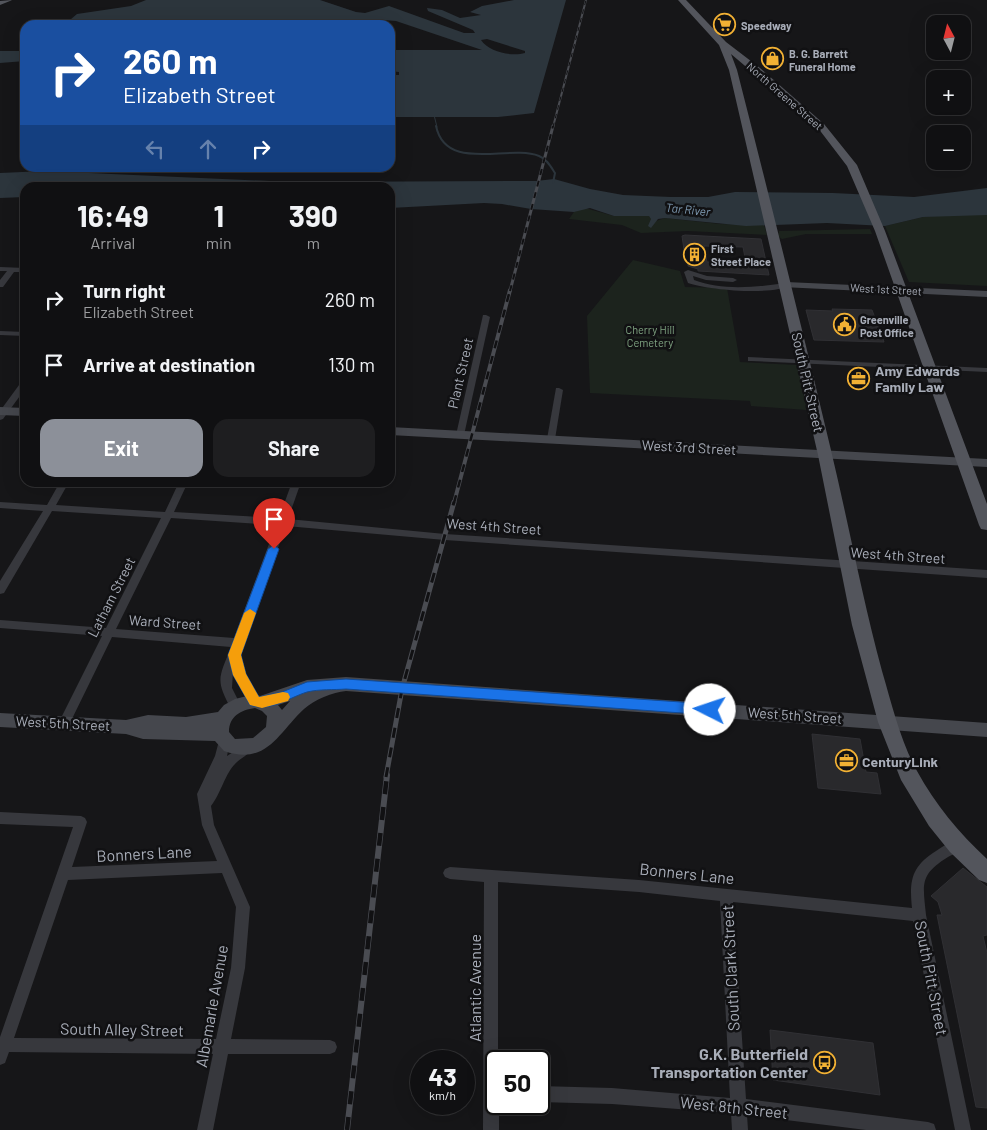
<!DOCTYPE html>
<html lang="en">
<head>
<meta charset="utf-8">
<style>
	body { margin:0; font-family:Barlow,sans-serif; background:#1e1e20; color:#f1f3f6; height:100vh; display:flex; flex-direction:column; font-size:19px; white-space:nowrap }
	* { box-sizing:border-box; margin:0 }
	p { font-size:16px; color:#9c9d9f }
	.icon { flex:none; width:28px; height:28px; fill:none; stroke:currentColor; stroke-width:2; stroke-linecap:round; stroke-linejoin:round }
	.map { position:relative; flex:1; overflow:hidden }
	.sheet { position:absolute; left:20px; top:182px; width:375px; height:305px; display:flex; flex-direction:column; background:#101012; border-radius:15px; box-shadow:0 5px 20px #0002,0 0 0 1px #303032 }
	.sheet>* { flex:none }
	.banner { position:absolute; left:20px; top:20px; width:375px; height:152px; border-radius:15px; box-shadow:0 5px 20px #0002,0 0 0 1px #303032; background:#1a4fa0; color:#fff; overflow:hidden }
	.needle { width:32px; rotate:353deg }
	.controls { position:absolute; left:926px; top:15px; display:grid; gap:10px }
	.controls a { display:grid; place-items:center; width:45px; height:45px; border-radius:10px; background:#101012; box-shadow:0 5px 20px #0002,0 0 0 1px #303032; font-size:25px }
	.speed { position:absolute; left:410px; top:1050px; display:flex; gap:10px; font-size:25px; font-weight:700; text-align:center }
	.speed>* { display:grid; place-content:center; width:65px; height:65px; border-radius:50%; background:#101012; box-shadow:0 5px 20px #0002,0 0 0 1px #303032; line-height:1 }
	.speed small { font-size:12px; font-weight:400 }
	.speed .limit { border:2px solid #111; border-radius:8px; background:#fff; color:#111 }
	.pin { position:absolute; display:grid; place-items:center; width:42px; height:42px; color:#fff; margin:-51px -21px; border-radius:50% 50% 50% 0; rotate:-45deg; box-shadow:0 0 5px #0007 }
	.pin .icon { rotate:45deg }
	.me { position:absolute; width:55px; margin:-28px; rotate:274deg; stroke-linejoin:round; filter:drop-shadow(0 0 4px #0008) }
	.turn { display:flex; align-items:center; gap:18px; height:105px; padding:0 20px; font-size:22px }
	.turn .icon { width:65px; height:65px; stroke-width:2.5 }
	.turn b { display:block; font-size:35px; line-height:42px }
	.lanes { display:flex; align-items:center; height:48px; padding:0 20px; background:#0003; justify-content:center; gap:25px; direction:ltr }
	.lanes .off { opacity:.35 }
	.eta { display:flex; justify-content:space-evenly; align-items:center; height:85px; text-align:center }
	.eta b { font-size:30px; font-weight:700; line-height:35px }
	.cta { display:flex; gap:10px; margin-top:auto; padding:10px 20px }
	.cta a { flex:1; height:58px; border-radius:15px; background:#8c9099; color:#fff; font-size:20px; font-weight:700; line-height:58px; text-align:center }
	.cta a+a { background:#1e1e20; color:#f1f3f6 }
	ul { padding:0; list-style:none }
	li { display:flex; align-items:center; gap:15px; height:65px; padding:0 20px }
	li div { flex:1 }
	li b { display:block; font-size:19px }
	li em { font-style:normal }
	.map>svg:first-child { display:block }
	.green { fill:#1c231d }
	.water { fill:#2c353c; fill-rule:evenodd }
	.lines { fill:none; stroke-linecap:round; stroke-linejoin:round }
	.stream-far1 { stroke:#2c353c; stroke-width:1 }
	.stream { stroke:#2c353c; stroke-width:2 }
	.building { fill:#29292c; stroke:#303034; fill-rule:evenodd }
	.street { fill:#37383d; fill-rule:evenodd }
	.secondary { fill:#45474d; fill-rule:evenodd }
	.primary { fill:#53555c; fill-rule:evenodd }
	.rail-far4-casing { stroke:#4a4c52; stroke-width:2 }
	.rail-far3-casing { stroke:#4a4c52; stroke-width:3 }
	.rail-far2-casing { stroke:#4a4c52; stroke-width:4 }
	.rail-far1-casing { stroke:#4a4c52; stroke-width:5 }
	.rail-casing { stroke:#4a4c52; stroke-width:6 }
	.rail-far4 { stroke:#111113; stroke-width:1; stroke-dasharray:4.5; stroke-linecap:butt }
	.rail-far3 { stroke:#111113; stroke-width:2; stroke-dasharray:6; stroke-linecap:butt }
	.rail-far2 { stroke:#111113; stroke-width:2.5; stroke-dasharray:8; stroke-linecap:butt }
	.rail-far1 { stroke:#111113; stroke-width:3; stroke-dasharray:10; stroke-linecap:butt }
	.rail { stroke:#111113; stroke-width:4.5; stroke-dasharray:13; stroke-linecap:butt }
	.route { fill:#1a73e8; stroke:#114b97 }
	.slow { fill:#f59e0b }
	.labels { text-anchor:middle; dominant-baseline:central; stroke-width:5; stroke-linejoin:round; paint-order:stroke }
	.far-poi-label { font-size:11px; font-weight:bold; fill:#a8adb8; stroke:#111113; text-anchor:start }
	.far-street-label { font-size:11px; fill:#a8adb8; stroke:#111113 }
	.far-park-label { font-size:11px; fill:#7fa381; stroke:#111113 }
	.far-water-label { font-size:12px; font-style:italic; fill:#7f9bb3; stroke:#111113 }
	.poi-label { font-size:14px; font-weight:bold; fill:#a8adb8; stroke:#111113; text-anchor:start }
	.street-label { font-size:14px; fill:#a8adb8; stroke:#111113 }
	.near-street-label { font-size:16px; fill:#a8adb8; stroke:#111113 }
	.near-poi-label { font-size:16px; font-weight:bold; fill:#a8adb8; stroke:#111113; text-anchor:end }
</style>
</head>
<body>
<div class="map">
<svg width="987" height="1130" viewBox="0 0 987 1130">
	<rect width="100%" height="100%" fill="#161618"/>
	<!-- green -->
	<g class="green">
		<path d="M585 208 614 216H649L656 221 665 218 720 224 764 225 767 235 688 231 641 233 622 225 569 219 574 212Z"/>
		<path d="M944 215H987V286L909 282 885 226 923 217Z"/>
		<path d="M870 229 872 234H806L782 239 778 236 779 231Z"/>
		<path d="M633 260 680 271 685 287 727 288 740 362 797 365 807 410 751 406 750 401 590 393 587 316Z"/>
	</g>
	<!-- water -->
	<g class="water">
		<path d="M146 0H320L356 12 365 13 389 6 464 33H475L473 30 428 11 427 8 442 10 460 18 481 15 470 12 482 6 514 0H566L534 113 498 117H390V75H399V72L390 71V50H482L396 21 372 19 337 25H64L77 14 131 6ZM487 39 525 51V53C512 57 489 52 481 40Z"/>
		<path d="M0 51H25V61L0 63Z"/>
		<path d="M45 171 292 182 536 181 554 179 590 189 623 195 671 197H708L735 192 833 193 914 197 987 188V215L923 217 885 226 827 223 746 226 665 218 658 219 651 228 648 226 651 219 649 216H614L590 208 574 212 531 209 502 204 484 203 390 208V188H25V197L0 198V173Z"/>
	</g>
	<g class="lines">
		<!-- stream-far1 -->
		<path class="stream-far1" d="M434 115 437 127"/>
		<!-- stream -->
		<path class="stream" d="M436 126C446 173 508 144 539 156 547 159 551 167 555 173L553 183"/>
	</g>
	<!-- building -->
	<g class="building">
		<path d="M685 235 761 239 769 275 698 271V269L688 266V257H685L682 236ZM704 246 743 247 746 263 707 262Z"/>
		<path d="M832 309 872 310 884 342 814 340 806 310 833 311Z"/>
		<path d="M812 734 860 739 866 772 877 773 881 794 818 788Z"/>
		<path d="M963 868 987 887V935L983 936 987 953V1108L976 1107 937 915H942L938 902 931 896Z"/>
		<path d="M770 1030 873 1043 880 1095 773 1080Z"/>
	</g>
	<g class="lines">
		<!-- street -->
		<g class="street">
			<path d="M0 267 25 268V272H14L3 287H0V280L7 271H0Z"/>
			<path d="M688 270 707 276 733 278 737 280 733 282 706 280 693 276 694 280C722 291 757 287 786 283L790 285C773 296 708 290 688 283L684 272Z"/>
			<path d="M483 315H486L490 317 464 435 460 438 456 435Z"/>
			<path d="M0 331 25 332V336L0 335Z"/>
			<path d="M748 357 987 368V372L751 361H748Z"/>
			<path d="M22 381H25V389L3 419 0 420V411Z"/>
			<path d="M556 388H559L563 390 555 439 551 442 547 439Z"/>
			<path d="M60 482H69L56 505 165 512 179 482H188L174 512 279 518 292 482H301L288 519 445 534 987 570V578L445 540 286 526 239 654 245 674 261 701 259 704 255 706 251 704 233 671 232 688 241 706 239 709 235 711 231 709C215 679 219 678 231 647L112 637 68 727 64 729 60 727 58 724 102 636 0 628V620L106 628 161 518 52 511 4 593 0 594V581L43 511 0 508V502L47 505ZM171 518 276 525 234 638 116 629Z"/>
			<path d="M224 736 228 737 230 741 227 756 247 743 251 744 253 748C249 755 240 758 235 764 226 772 220 795 211 806L214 825 250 907 245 968 231 1039 330 1040 335 1042 337 1047 335 1052 330 1054H228L213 1130H197L213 1054 9 1052 5 1063 0 1065V1037L73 827 0 824V812L81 816 85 818 87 822 72 867 217 861 202 825 197 794 215 756 220 737ZM222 873 236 907 231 968 216 1039 14 1038 68 880Z"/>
			<path d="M957 839 962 841 963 845C961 851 954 854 948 857 919 875 923 884 926 915L971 1130H955L913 921 733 902 746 1099 928 1122 934 1124 936 1130H866L747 1115 748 1130H732L731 1113 612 1104 539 1102V1086L612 1088 730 1098 720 901 639 892 498 882V1061H496V1104H499V1130H483L484 882 450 879 445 877 443 873 445 869 450 867 639 880 912 908C909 880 912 866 936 851 943 846 950 842 957 839Z"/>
		</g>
		<!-- secondary -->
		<g class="secondary">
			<path d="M786 282 987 291V297L782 287 781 285 782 283Z"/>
			<path d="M0 407 25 408V416L0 415Z"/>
			<path d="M390 427 987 459V467L390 435Z"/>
			<path d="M346 677 987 723V737L346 691C333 692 314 700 304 709 278 733 267 766 224 751L215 741 143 739 126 734 0 727V713L126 720 148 715 186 717 218 712 224 705 235 699 255 694 260 696 307 680ZM290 701 282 710 278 705ZM255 708 262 711 267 716 266 727 253 738 235 739 229 732C229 716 241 710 255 708Z"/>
		</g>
		<!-- primary -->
		<g class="primary">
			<path d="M12 0 10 1 0 5V1Z"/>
			<path d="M678 0H686L726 42 760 68 824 124 857 165 885 231 987 504V530L981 529 979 525 875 231 847 166 818 128 731 54 737 70C769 195 800 320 830 446 848 521 862 597 882 671 892 705 900 740 917 771 935 804 959 833 987 859V883L979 880 950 852 929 826 901 780 878 722 852 625 818 455 729 70 719 45Z"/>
		</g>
		<defs>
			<path id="rail-far4" d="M553 127 586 0"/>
			<path id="rail-far3" d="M510 291 553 126"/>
			<path id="rail-far2" d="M454 503 510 290"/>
			<path id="rail-far1" d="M386 777 402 689 454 502"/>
			<path id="rail" d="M347 1130 387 775"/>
		</defs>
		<!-- rail-far4 casing -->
		<use href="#rail-far4" class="rail-far4-casing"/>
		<!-- rail-far3 casing -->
		<use href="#rail-far3" class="rail-far3-casing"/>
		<!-- rail-far2 casing -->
		<use href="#rail-far2" class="rail-far2-casing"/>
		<!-- rail-far1 casing -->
		<use href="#rail-far1" class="rail-far1-casing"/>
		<!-- rail casing -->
		<use href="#rail" class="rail-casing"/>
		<!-- rail-far4 -->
		<use href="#rail-far4" class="rail-far4"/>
		<!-- rail-far3 -->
		<use href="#rail-far3" class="rail-far3"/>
		<!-- rail-far2 -->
		<use href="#rail-far2" class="rail-far2"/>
		<!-- rail-far1 -->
		<use href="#rail-far1" class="rail-far1"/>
		<!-- rail -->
		<use href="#rail" class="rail"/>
	</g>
	<!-- route -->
	<path class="route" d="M274 545 279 549 241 655 246 674 259 697 282 692 307 682 346 679 710 704 714 706 716 710 714 713 710 715 346 689C334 690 319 689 307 692 288 698 271 712 250 705L233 675 228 655 268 549Z"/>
	<!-- slow -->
	<path class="slow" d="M250 609 256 613 241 655 246 674 259 697 283 692 288 693 290 697 288 701 262 708 250 705 233 675 228 655 244 613Z"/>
	<!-- icons -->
	<defs>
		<symbol id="supermarket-ring" viewBox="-11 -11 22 22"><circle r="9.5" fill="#111113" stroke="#f2b134" stroke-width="1.5"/><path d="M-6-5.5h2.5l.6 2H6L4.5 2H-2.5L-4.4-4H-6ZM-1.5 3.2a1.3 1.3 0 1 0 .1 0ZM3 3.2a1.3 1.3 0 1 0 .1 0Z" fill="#f2b134"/></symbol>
		<symbol id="shop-ring" viewBox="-11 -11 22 22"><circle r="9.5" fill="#111113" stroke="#f2b134" stroke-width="1.5"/><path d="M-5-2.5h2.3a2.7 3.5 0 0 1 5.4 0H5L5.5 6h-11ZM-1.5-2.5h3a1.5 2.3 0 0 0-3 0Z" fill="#f2b134"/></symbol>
		<symbol id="building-ring" viewBox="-11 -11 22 22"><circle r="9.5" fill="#111113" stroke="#f2b134" stroke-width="1.5"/><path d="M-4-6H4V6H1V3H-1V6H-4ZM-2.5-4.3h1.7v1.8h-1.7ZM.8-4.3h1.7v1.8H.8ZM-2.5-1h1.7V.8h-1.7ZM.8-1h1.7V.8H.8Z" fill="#f2b134"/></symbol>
		<symbol id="civic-ring" viewBox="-11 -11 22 22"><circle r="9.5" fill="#111113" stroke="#f2b134" stroke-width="1.5"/><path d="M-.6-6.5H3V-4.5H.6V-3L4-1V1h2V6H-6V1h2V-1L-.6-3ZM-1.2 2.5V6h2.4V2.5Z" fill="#f2b134"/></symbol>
		<symbol id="office-ring" viewBox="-11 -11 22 22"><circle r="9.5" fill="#111113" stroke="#f2b134" stroke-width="1.5"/><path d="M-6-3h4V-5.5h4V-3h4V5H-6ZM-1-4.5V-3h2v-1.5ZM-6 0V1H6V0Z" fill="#f2b134"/></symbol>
		<symbol id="bus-ring" viewBox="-11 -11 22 22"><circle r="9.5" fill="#111113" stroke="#f2b134" stroke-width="1.5"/><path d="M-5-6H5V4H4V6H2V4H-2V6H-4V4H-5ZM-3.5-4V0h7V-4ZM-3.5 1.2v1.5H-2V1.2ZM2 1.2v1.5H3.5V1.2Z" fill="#f2b134"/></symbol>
	</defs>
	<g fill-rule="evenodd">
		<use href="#supermarket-ring" x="712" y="12" width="25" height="25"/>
		<use href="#shop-ring" x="760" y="46" width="25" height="25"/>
		<use href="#building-ring" x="682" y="242" width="25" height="25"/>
		<use href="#civic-ring" x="832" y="312" width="25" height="25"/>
		<use href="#office-ring" x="846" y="366" width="25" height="25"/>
		<use href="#office-ring" x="834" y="748" width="25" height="25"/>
		<use href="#bus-ring" x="812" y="1050" width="25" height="25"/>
	</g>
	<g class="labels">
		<!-- far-poi labels -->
		<g class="far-poi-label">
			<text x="741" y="25">Speedway</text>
			<text x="789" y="53">B. G. Barrett<tspan x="789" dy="13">Funeral Home</tspan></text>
			<text x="711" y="248">First<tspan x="711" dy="13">Street Place</tspan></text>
			<text x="860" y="319">Greenville<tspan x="860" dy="13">Post Office</tspan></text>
		</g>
		<!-- far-street labels -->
		<g class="far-street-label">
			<text transform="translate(785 96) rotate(41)">North Greene Street</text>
			<text transform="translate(886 289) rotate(3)">West 1st Street</text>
		</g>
		<!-- far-park labels -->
		<g class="far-park-label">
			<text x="650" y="329">Cherry Hill<tspan x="650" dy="13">Cemetery</tspan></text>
		</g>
		<!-- far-water labels -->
		<g class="far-water-label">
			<text transform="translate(688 209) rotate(6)">Tar River</text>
		</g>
		<!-- poi labels -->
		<g class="poi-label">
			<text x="875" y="370">Amy Edwards<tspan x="875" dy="16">Family Law</tspan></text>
			<text x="862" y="761">CenturyLink</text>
		</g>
		<!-- street labels -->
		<g class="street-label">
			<text transform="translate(460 373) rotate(-77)">Plant Street</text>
			<text transform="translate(808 382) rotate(77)">South Pitt Street</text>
			<text transform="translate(689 447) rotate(3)">West 3rd Street</text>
			<text transform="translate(494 526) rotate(4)">West 4th Street</text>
			<text transform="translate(898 555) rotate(4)">West 4th Street</text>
			<text transform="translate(111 597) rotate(-63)">Latham Street</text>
			<text transform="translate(165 622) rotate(4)">Ward Street</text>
			<text transform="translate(795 715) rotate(4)">West 5th Street</text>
			<text transform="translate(63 723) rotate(3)">West 5th Street</text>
		</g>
		<!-- near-street labels -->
		<g class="near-street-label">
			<text transform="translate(144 853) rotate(-3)">Bonners Lane</text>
			<text transform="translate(687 873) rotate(6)">Bonners Lane</text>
			<text transform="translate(730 968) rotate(-93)">South Clark Street</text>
			<text transform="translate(932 978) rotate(79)">South Pitt Street</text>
			<text transform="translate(474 988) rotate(-90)">Atlantic Avenue</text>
			<text transform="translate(211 1006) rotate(-80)">Albemarle Avenue</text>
			<text transform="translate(122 1029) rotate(1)">South Alley Street</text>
			<text transform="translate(734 1107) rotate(6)">West 8th Street</text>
		</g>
		<!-- near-poi labels -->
		<g class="near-poi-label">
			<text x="808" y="1053">G.K. Butterfield<tspan x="808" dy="18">Transportation Center</tspan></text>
		</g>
	</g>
</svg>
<div class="controls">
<a><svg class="needle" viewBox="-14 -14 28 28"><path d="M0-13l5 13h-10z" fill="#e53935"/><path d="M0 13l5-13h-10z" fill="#9c9d9f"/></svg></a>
<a>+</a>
<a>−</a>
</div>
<div class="speed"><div>43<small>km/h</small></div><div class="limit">50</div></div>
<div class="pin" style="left:274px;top:549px;background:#d93025"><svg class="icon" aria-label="arrive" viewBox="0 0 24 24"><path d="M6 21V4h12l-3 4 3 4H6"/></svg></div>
<svg class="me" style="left:710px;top:710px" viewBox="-20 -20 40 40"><circle r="19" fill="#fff"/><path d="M0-13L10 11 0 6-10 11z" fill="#1a73e8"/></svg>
<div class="banner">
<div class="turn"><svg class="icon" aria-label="right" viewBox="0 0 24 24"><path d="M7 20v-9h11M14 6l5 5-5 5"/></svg><div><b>260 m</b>Elizabeth Street</div></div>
<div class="lanes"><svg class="icon off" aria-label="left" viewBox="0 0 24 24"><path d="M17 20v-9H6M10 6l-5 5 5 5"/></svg><svg class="icon off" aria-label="ahead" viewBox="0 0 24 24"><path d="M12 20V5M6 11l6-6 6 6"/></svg><svg class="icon" aria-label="right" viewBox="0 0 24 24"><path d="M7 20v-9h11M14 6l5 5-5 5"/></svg></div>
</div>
<section class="sheet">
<div class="eta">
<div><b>16:49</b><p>Arrival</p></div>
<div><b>1</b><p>min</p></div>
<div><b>390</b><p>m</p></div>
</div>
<ul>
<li><svg class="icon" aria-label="right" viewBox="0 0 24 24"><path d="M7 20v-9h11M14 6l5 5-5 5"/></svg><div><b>Turn right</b><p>Elizabeth Street</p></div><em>260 m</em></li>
<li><svg class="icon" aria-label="arrive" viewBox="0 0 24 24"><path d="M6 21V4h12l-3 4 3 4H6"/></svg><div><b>Arrive at destination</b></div><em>130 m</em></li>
</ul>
<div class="cta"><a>Exit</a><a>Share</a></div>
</section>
</div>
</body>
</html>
